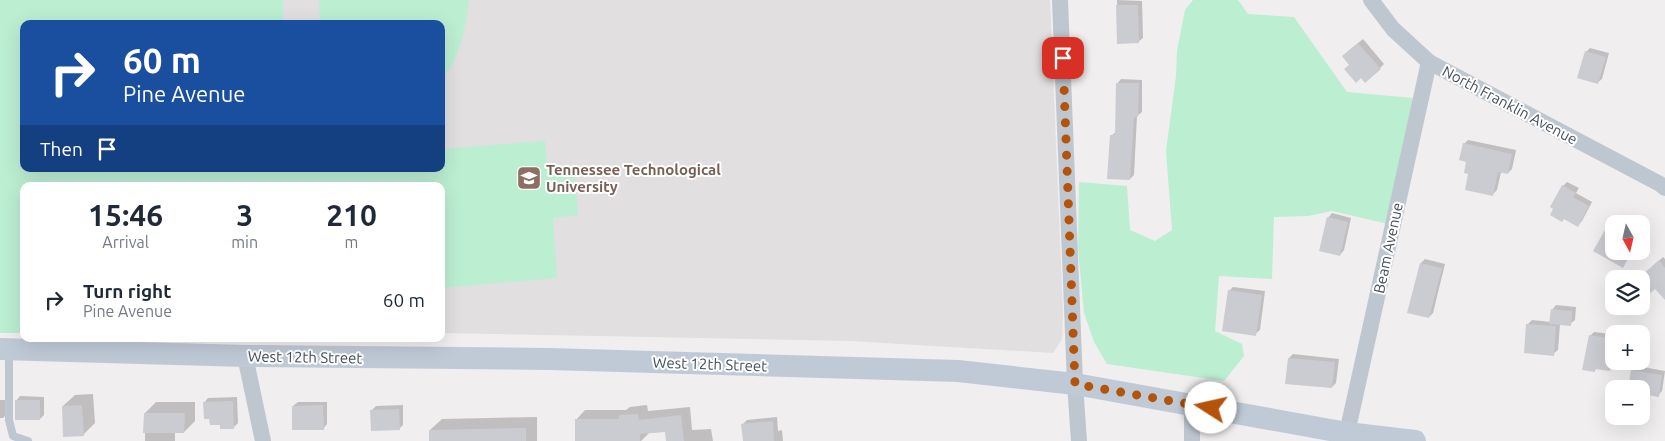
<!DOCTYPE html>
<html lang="en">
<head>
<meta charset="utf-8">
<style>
	body { margin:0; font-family:Ubuntu,sans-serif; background:#f2f2f3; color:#1f2937; height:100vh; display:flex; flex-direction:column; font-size:19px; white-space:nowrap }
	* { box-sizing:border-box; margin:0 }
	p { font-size:16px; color:#747a83 }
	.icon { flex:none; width:28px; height:28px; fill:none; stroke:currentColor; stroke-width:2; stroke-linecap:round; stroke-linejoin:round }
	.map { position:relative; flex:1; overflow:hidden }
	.sheet { position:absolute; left:20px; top:182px; width:425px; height:160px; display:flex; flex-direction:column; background:#fff; border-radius:10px; box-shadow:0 5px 20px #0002 }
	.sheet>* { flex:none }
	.guide { position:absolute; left:20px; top:20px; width:425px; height:152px; border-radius:10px; box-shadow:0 5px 20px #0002; background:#1a4fa0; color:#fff; overflow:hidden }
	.needle { width:32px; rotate:172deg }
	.tools { position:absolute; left:1605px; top:215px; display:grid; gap:10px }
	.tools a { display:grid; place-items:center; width:45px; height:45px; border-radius:10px; background:#fff; box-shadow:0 5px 20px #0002; font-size:25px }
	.pin { position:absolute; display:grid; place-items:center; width:42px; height:42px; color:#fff; margin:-21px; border-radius:10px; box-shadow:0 2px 8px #0006 }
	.me { position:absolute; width:55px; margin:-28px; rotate:280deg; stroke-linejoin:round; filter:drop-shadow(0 0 4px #0008) }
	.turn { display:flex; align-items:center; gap:18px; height:105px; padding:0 20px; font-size:22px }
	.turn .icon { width:65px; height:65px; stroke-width:2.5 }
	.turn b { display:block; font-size:35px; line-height:42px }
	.then { display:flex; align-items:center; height:48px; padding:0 20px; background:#0003; gap:10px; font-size:19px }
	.eta { display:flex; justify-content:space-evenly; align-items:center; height:85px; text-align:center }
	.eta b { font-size:30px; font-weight:600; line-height:35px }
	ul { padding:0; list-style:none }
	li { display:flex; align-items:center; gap:15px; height:65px; padding:0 20px }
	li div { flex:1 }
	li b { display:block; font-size:19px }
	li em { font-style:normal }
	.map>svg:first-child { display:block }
	.education { fill:#e1dfe0; fill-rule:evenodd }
	.green { fill:#bceed2 }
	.shadow { fill:#0003 }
	.building { fill:#caccd2 }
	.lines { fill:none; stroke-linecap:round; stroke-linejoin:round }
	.service { stroke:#bec7d0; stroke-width:8 }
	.minor { stroke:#bec7d0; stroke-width:16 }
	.secondary { stroke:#c0cad7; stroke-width:22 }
	.route { stroke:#b45309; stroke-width:9; stroke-dasharray:0 16.2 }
	.labels { text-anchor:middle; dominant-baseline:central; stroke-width:4; stroke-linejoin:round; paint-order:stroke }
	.street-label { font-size:15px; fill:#46505b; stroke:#fff }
	.education-label { font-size:15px; font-weight:bold; fill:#785e54; stroke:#fff; text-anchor:start }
</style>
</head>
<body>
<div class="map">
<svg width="1665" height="441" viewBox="0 0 1665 441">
	<rect width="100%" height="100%" fill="#f0eeee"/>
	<!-- education -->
	<path class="education" d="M0 0H1050L1063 312 1062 339 1053 353 850 341 441 333V186H24V333H0ZM24 24H441V169H24Z"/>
	<!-- green -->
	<g class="green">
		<path d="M0 0H283V23L303 22V24H24V169H441V149L545 141 547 167 574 165 578 215 553 218 557 278 441 288V186H328L327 170V186H24V333H0Z"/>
		<path d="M319 0H469C465 28 461 58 441 80V24H320Z"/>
		<path d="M1193 0H1238L1248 14 1294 17 1347 92 1413 98 1388 224 1332 211 1308 216 1274 217 1272 279 1219 276 1215 331 1242 344 1244 356 1224 381 1107 364 1094 342 1084 313 1078 248 1079 182 1127 186 1130 230 1155 241 1172 230 1166 151 1176 76 1177 51 1185 10Z"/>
	</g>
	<!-- shadow -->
	<g class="shadow">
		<path d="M1117 0 1142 1 1143 38 1138 42H1118Z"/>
		<path d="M1363 39 1384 64 1380 68 1350 65 1347 52Z"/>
		<path d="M1590 48 1609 53 1602 79 1597 83 1586 52Z"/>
		<path d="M1121 79 1142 80V112L1137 116 1134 175 1130 179 1111 136 1116 132 1117 84Z"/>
		<path d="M1468 140 1516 150 1512 169 1508 173 1501 172 1497 190 1493 194 1470 173 1464 144Z"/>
		<path d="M1567 182 1579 188 1576 193 1592 202 1582 221 1578 225 1563 186Z"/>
		<path d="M1332 213 1351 218 1344 250 1340 255 1328 218Z"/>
		<path d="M1611 226 1614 228V251H1633L1623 266 1595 250Z"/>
		<path d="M1641 227 1646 230 1641 237Z"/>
		<path d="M1663 257 1665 259V299L1655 287 1642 277Z"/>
		<path d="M1425 259 1445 264 1433 313 1429 317 1421 263Z"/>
		<path d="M1233 287 1265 291 1260 330 1255 334 1229 291Z"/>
		<path d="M1556 305 1576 307 1575 320 1570 324H1560L1558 350 1553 354 1528 324 1532 320 1551 322 1552 310Z"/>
		<path d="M1594 332 1610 334 1609 344 1614 345V366L1609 370 1597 368 1594 371 1590 336Z"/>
		<path d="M1293 354 1339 359 1336 383 1332 387 1287 382 1289 358Z"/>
		<path d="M1637 366 1665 371 1662 391 1658 395 1641 389 1632 371Z"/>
		<path d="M93 394 95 423 83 435 63 406 75 395Z"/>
		<path d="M20 396 44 397V415L40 419 16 401Z"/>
		<path d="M237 397 238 423 234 427 204 403 208 398Z"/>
		<path d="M0 400H7V414L3 418H0Z"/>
		<path d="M156 402H195V421L184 432H175V441H145V413Z"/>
		<path d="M298 402H327V424L323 429 293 406Z"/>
		<path d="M403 405V425L399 429 372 410 376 406Z"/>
		<path d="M647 405 648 411 690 407 692 430 711 429 713 441H668L667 430 650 432 641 441H576V420L585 410H626L630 407Z"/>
		<path d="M537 417V441H431L430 430 442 419Z"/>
		<path d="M777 417 778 431 782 430 783 441H744L743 424 747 420Z"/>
	</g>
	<!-- building -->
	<g class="building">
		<path d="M1116 5H1138L1139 43 1117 44Z"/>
		<path d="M1358 43 1381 69 1365 83 1361 78 1356 83 1344 69 1349 65 1342 56Z"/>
		<path d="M1585 51 1606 57 1598 84 1577 78Z"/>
		<path d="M1116 83H1139L1138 117H1134L1130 180 1107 179 1110 135H1115Z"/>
		<path d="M1463 143 1512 154 1508 174 1498 172 1493 196 1465 190 1468 174 1464 173 1466 162 1459 160Z"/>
		<path d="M1562 185 1576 193 1573 197 1589 206 1578 227 1564 219 1562 222 1550 215 1553 209 1550 207Z"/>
		<path d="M1327 217 1348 222 1340 256 1319 251Z"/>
		<path d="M1605 230 1614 234V251H1632L1623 268 1593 251Z"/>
		<path d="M1659 260 1665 268V300L1655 289 1641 301V276Z"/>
		<path d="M1420 263 1442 268 1429 318 1407 313Z"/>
		<path d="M1228 290 1262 295 1256 336 1222 331Z"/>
		<path d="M1551 309 1572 311 1571 326 1549 324Z"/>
		<path d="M1526 324 1556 326 1554 356 1524 353Z"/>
		<path d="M1589 335 1607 338 1605 348 1614 349 1610 371 1595 369V372L1582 370Z"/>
		<path d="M1288 358 1335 362 1332 388 1285 384Z"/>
		<path d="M1631 370 1662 375 1659 397 1641 394V389H1628Z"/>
		<rect x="15" y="400" width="25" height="20"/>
		<path d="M233 401 234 429H220V425H210L209 419H204L203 402Z"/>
		<path d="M82 405 84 436 63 437 62 406Z"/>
		<path d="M323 405 324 430H292V406Z"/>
		<path d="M399 409 400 430 371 431 370 410Z"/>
		<path d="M144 413H185L184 433H143Z"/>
		<path d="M638 414 639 420 681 415 684 441H666L665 432 640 434V441H575V419H619V415Z"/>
		<path d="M773 421 774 441H743L741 424Z"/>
		<path d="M526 428V441H429V430Z"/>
	</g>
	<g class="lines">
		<!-- service -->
		<path class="service" d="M9 352V420L13 436 28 441"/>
		<!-- minor -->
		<g class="minor">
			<path d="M1060 0 1075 384 1079 441"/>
			<path d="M1371 0 1393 29 1429 62 1660 184 1665 188"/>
			<path d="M245 356 263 441"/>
			<path d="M1192 405V441"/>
			<path d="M1347 433 1429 62"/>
		</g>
		<!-- secondary -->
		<path class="secondary" d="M0 349 245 356 550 359 958 371 1075 384 1347 433 1415 441"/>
	</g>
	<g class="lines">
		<!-- route -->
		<path class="route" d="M1063 58 1075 384 1211 408"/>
	</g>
	<!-- icons -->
	<defs>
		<symbol id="university-square" viewBox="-11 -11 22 22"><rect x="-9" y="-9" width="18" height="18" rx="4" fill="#8d6e63" stroke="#fff"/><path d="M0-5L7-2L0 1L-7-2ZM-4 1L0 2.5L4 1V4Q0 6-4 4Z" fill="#fff"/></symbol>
	</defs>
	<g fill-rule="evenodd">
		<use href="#university-square" x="515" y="164" width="28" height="28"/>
	</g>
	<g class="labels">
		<!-- street labels -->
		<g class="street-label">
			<text transform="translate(1510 105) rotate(28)">North Franklin Avenue</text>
			<text transform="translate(1388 248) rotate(-78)">Beam Avenue</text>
			<text transform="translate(305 357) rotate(1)">West 12th Street</text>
			<text transform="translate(710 364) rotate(2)">West 12th Street</text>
		</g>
		<!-- education labels -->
		<g class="education-label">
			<text x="546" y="169">Tennessee Technological<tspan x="546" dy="17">University</tspan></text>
		</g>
	</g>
</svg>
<div class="tools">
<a><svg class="needle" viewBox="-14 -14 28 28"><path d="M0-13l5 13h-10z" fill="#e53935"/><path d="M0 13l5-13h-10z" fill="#747a83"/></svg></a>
<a><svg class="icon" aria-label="layers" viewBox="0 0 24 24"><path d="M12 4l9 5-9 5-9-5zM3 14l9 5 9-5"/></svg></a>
<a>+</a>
<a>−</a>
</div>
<div class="pin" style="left:1063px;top:58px;background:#d93025"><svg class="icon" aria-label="arrive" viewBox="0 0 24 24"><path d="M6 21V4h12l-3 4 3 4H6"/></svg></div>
<svg class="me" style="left:1211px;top:408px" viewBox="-20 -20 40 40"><circle r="19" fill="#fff"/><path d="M0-13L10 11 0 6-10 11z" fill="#b45309"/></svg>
<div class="guide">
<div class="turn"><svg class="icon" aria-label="right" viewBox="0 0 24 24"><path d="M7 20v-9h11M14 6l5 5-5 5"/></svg><div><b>60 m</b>Pine Avenue</div></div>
<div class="then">Then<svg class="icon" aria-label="arrive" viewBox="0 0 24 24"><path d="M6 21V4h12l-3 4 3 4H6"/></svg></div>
</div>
<section class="sheet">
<div class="eta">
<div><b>15:46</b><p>Arrival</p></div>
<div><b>3</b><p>min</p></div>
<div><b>210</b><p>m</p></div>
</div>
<ul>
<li><svg class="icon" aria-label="right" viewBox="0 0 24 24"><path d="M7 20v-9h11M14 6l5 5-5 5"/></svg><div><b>Turn right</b><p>Pine Avenue</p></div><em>60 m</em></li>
</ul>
</section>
</div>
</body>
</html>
